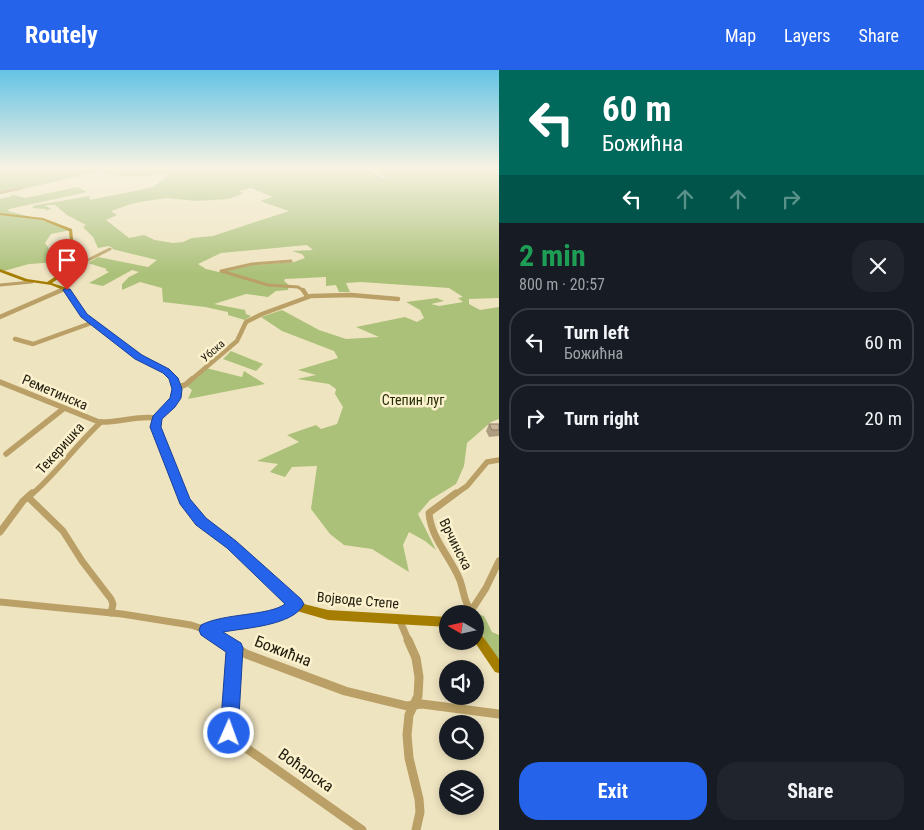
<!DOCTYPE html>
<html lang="en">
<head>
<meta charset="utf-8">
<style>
	body { margin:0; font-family:"Roboto Condensed",sans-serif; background:#20242c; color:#f1f3f6; height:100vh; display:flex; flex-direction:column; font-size:19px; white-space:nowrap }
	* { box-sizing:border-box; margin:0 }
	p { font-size:16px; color:#9ea1a6 }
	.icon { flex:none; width:28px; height:28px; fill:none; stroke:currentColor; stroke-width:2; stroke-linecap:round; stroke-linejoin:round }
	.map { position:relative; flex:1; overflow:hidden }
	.drawer { display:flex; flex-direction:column; background:#171b24; width:425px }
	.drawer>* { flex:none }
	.top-card { background:#00695c; color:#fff; overflow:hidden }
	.needle { width:32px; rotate:279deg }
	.buttons { position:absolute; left:439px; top:535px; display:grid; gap:10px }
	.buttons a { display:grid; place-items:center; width:45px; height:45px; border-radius:50%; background:#171b24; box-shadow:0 2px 8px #0003; font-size:25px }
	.pin { position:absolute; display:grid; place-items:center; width:42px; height:42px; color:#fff; margin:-51px -21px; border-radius:50% 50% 50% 0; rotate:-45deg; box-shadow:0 0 5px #0007 }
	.pin .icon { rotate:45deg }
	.me { position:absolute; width:55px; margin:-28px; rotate:2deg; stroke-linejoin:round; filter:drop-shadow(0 0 4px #0008) }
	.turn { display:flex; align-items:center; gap:18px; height:105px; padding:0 20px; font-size:22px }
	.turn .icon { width:65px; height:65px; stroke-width:2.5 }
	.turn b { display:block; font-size:35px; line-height:42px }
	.lanes { display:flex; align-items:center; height:48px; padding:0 20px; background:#0003; justify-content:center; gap:25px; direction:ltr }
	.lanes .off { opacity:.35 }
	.round { display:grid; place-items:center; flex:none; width:52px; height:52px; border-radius:20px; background:#20242c }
	.head { display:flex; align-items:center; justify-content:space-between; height:85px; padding:0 20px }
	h1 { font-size:30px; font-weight:700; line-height:38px; color:#1e9e55 }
	.primary-button { display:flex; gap:10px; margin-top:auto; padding:10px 20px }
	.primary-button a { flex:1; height:58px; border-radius:20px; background:#2563eb; color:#fff; font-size:20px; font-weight:700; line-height:58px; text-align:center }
	.primary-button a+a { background:#20242c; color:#f1f3f6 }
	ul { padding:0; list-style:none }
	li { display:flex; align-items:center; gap:15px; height:68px; margin:0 10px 8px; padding:0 10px; border:2px solid #363941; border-radius:20px }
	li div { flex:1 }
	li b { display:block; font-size:19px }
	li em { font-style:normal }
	header { display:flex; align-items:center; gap:30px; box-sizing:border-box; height:70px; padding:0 25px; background:#2563eb; color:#fff }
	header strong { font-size:24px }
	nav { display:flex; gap:28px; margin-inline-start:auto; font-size:18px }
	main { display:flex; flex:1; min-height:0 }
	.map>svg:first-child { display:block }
	.green { fill:#abc179; fill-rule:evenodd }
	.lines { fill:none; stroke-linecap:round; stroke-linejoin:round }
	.street-far5 { stroke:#baa066; stroke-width:2.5 }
	.street-far4 { stroke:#baa066; stroke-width:3 }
	.street-far3 { stroke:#baa066; stroke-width:4.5 }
	.street-far2 { stroke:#baa066; stroke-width:5.5 }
	.street-far1 { stroke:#baa066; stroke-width:7 }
	.street { stroke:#baa066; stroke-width:9 }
	.secondary { fill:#a57e01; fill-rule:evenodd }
	.wall { fill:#ae9d81 }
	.building { fill:#cab696; stroke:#8d7f69 }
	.route { fill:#2563eb; stroke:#184099 }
	.labels { text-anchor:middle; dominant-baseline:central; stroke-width:5; stroke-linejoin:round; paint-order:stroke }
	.far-street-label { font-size:11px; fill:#1e1a0d; stroke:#fcf1cd }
	.street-label { font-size:14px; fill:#1e1a0d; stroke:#fcf1cd }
	.park-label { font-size:14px; fill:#252f07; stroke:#fcf1cd }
	.near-street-label { font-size:16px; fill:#1e1a0d; stroke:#fcf1cd }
</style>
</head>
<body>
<header>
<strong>Routely</strong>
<nav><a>Map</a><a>Layers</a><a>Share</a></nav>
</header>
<main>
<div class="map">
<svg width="499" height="760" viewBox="0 0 499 760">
	<rect width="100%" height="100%" fill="#efe4c0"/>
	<!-- green -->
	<g class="green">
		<path d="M0 98H363L383 108H387L373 99 499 98V228L469 229V234L480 240 499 237V349L491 352 467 373 464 396 456 414 430 430 418 444 436 480 425 471 409 462 403 475 409 502 372 479 344 475 330 464 311 439 317 396 292 397 285 407 270 402 278 394 257 391 299 372 287 365 316 355 321 359 337 354 343 337 335 324 336 319 329 314 297 309 316 305 298 300 338 288 334 281 282 261 261 247 282 240 319 260 346 269 379 267 356 257 405 247 417 252 424 248 420 240 406 232 437 228 444 231 431 234 439 236 463 232 458 228 463 227 449 218 361 212 346 213 350 222H339L336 215 326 216V207L285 209 284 211 289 215 288 220 276 221 268 227 246 224 214 234 245 240 246 244 251 246 245 250 228 245V242L205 237 163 232 162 218 140 212 122 220V214L129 207 139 202 132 200 103 216 89 213 109 202 105 200 107 199 88 193 98 187 148 197 157 190 112 179 113 178 109 176 98 178 93 167 83 157 86 155 67 145 55 135H45L51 139 45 141 46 139 31 138 34 137 32 136 89 126 90 130 153 117 170 104 124 107 98 102 0 124ZM251 118 273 127 260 131 289 141 213 166 192 168 183 172 173 173 155 170 144 165 129 168 106 150 117 145 111 141 134 133 166 128 196 131 228 129 243 124 240 121ZM307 175 313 180 292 181 302 184 305 188 294 192 253 195 219 202 206 199 198 194 221 183Z"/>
		<path d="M78 117 87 122 9 139 8 141 35 148 71 160 51 164 45 173 50 180 72 172 73 191 29 194 4 201 0 200V129L12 126 11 124 25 128Z"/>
		<path d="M231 281 263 294 256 301 223 289Z"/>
		<path d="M206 298 242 307 244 301 265 314 188 329 192 320 185 315Z"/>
		<path d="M481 545 484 546 492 562 499 565V592C491 580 476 560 481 545Z"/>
	</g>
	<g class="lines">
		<!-- street-far5 -->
		<path class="street-far5" d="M0 123 22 118"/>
		<!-- street-far4 -->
		<g class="street-far4">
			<path d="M291 191 252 194 221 201 268 215 298 217 304 221"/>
			<path d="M74 197 110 179"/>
			<path d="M0 215 32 212"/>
			<path d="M59 221 65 219"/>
		</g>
		<!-- street-far3 -->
		<g class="street-far3">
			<path d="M303 220 307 226"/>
			<path d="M0 247 62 220"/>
			<path d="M15 269 33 274 94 252"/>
			<path d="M191 310 237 271 246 252 262 244 311 226 351 225 398 229"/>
		</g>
		<!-- street-far2 -->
		<g class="street-far2">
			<path d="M0 312 99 352C119 353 137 345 157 348"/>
			<path d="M177 317 185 315 192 309"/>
			<path d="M6 384 63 339"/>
			<path d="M31 425C57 403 76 375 101 352"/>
			<path d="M454 425 467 416 487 392 499 390"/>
		</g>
		<!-- street-far1 -->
		<g class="street-far1">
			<path d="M456 423 429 443C431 468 449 485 459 508 464 519 463 531 471 541L470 544"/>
			<path d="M28 427 63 461 82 491 111 529 113 534 111 543"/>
			<path d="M0 462 23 431 32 423"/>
			<path d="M0 532 122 544 191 555 206 560 225 572"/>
			<path d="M471 541 486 518 499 491"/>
			<path d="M399 549 409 572"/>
			<path d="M206 560C236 547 267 555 296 534"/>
		</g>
		<!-- street -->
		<g class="street">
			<path d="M223 570 246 584 345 621 407 636 422 634 499 644"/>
			<path d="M408 570 416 588 419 607 418 626 409 645 407 665 409 688 419 729 420 742 416 760"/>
			<path d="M235 578 228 658 232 668 362 760"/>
		</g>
		<!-- secondary -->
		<g class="secondary">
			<path d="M0 143 43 148 72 159 76 197 52 213 67 218 86 245 141 286 172 303 179 314 180 325 173 336 160 349 159 357 188 430 197 443 234 471 304 534 328 540 448 547V557L328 550 297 541 228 477 191 447 180 431 151 357 155 346 168 334 174 325 173 314 168 305 137 288 82 247 63 220 51 215 24 211 0 202V199L27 209 47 212 72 196 69 161 42 150 0 145Z"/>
			<path d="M475 559 479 561 499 589V603L495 602 474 571H475Z"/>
		</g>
	</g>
	<!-- wall -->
	<path class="wall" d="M489 354H499V366L489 367 486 361Z"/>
	<!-- building -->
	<path class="building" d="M489 354H499V360H492Z"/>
	<!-- sky -->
	<linearGradient id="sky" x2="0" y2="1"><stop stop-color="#64c3e5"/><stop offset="0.48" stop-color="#f8f3e3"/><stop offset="1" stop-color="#f8f3e3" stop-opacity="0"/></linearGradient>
	<rect width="499" height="204" fill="url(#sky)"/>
	<!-- route -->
	<path class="route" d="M64 219H70L87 244 142 285 169 299 178 308 182 319 181 328 175 337 162 349 161 357 190 429 206 448 236 471 301 529 304 534C293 556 244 558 223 562L241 573 243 578 238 663 235 670 229 672 223 670 220 663 226 582 201 565 199 560 201 555C224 543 269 546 285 534L227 478 196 455 180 434 150 357 153 346 170 328 172 319 169 309 163 303 135 289 81 247 63 220Z"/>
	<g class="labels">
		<!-- far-street labels -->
		<g class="far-street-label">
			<text transform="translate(213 281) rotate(-41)">Убска</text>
		</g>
		<!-- street labels -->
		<g class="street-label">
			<text transform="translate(55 322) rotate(23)">Реметинска</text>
			<text transform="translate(60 378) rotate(-48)">Текеришка</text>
			<text transform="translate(456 474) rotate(63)">Врчинска</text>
			<text transform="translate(358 530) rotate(5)">Војводе Степе</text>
		</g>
		<!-- park labels -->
		<g class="park-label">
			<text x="413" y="330">Степин луг</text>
		</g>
		<!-- near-street labels -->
		<g class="near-street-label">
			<text transform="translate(283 581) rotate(21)">Божићна</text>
			<text transform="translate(306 700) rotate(35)">Воћарска</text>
		</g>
	</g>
</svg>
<div class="buttons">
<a><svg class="needle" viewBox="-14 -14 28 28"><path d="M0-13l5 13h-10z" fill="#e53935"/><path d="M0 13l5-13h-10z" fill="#9ea1a6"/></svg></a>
<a><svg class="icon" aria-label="sound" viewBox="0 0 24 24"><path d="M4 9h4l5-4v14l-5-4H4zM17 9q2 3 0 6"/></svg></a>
<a><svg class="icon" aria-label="search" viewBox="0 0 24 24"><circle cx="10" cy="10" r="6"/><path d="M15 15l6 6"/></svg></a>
<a><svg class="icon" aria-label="layers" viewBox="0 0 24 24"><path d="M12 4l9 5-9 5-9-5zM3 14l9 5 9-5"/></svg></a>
</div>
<div class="pin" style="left:67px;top:220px;background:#d93025"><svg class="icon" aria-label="arrive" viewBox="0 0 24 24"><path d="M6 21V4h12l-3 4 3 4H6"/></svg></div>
<svg class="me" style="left:229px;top:663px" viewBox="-20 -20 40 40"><circle r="17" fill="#2563eb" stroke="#fff" stroke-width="3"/><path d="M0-11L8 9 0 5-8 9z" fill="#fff"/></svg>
</div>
<section class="drawer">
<div class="top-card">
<div class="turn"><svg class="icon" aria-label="left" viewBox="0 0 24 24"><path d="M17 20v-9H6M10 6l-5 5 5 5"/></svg><div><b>60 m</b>Божићна</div></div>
<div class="lanes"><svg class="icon" aria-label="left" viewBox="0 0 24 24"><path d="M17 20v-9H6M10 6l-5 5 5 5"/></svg><svg class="icon off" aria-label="ahead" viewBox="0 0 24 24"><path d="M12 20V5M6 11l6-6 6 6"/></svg><svg class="icon off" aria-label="ahead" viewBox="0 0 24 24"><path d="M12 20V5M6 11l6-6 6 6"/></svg><svg class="icon off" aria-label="right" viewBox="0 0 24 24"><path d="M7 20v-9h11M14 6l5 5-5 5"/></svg></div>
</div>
<div class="head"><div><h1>2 min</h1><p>800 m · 20:57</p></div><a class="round"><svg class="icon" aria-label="close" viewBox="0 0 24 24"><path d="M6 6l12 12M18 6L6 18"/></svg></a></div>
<ul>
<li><svg class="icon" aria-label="left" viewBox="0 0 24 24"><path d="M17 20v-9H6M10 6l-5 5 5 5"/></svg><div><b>Turn left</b><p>Божићна</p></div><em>60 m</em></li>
<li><svg class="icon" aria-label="right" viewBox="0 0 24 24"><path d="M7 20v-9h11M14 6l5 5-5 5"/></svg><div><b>Turn right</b></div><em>20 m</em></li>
</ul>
<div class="primary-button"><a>Exit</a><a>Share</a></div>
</section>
</main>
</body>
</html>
